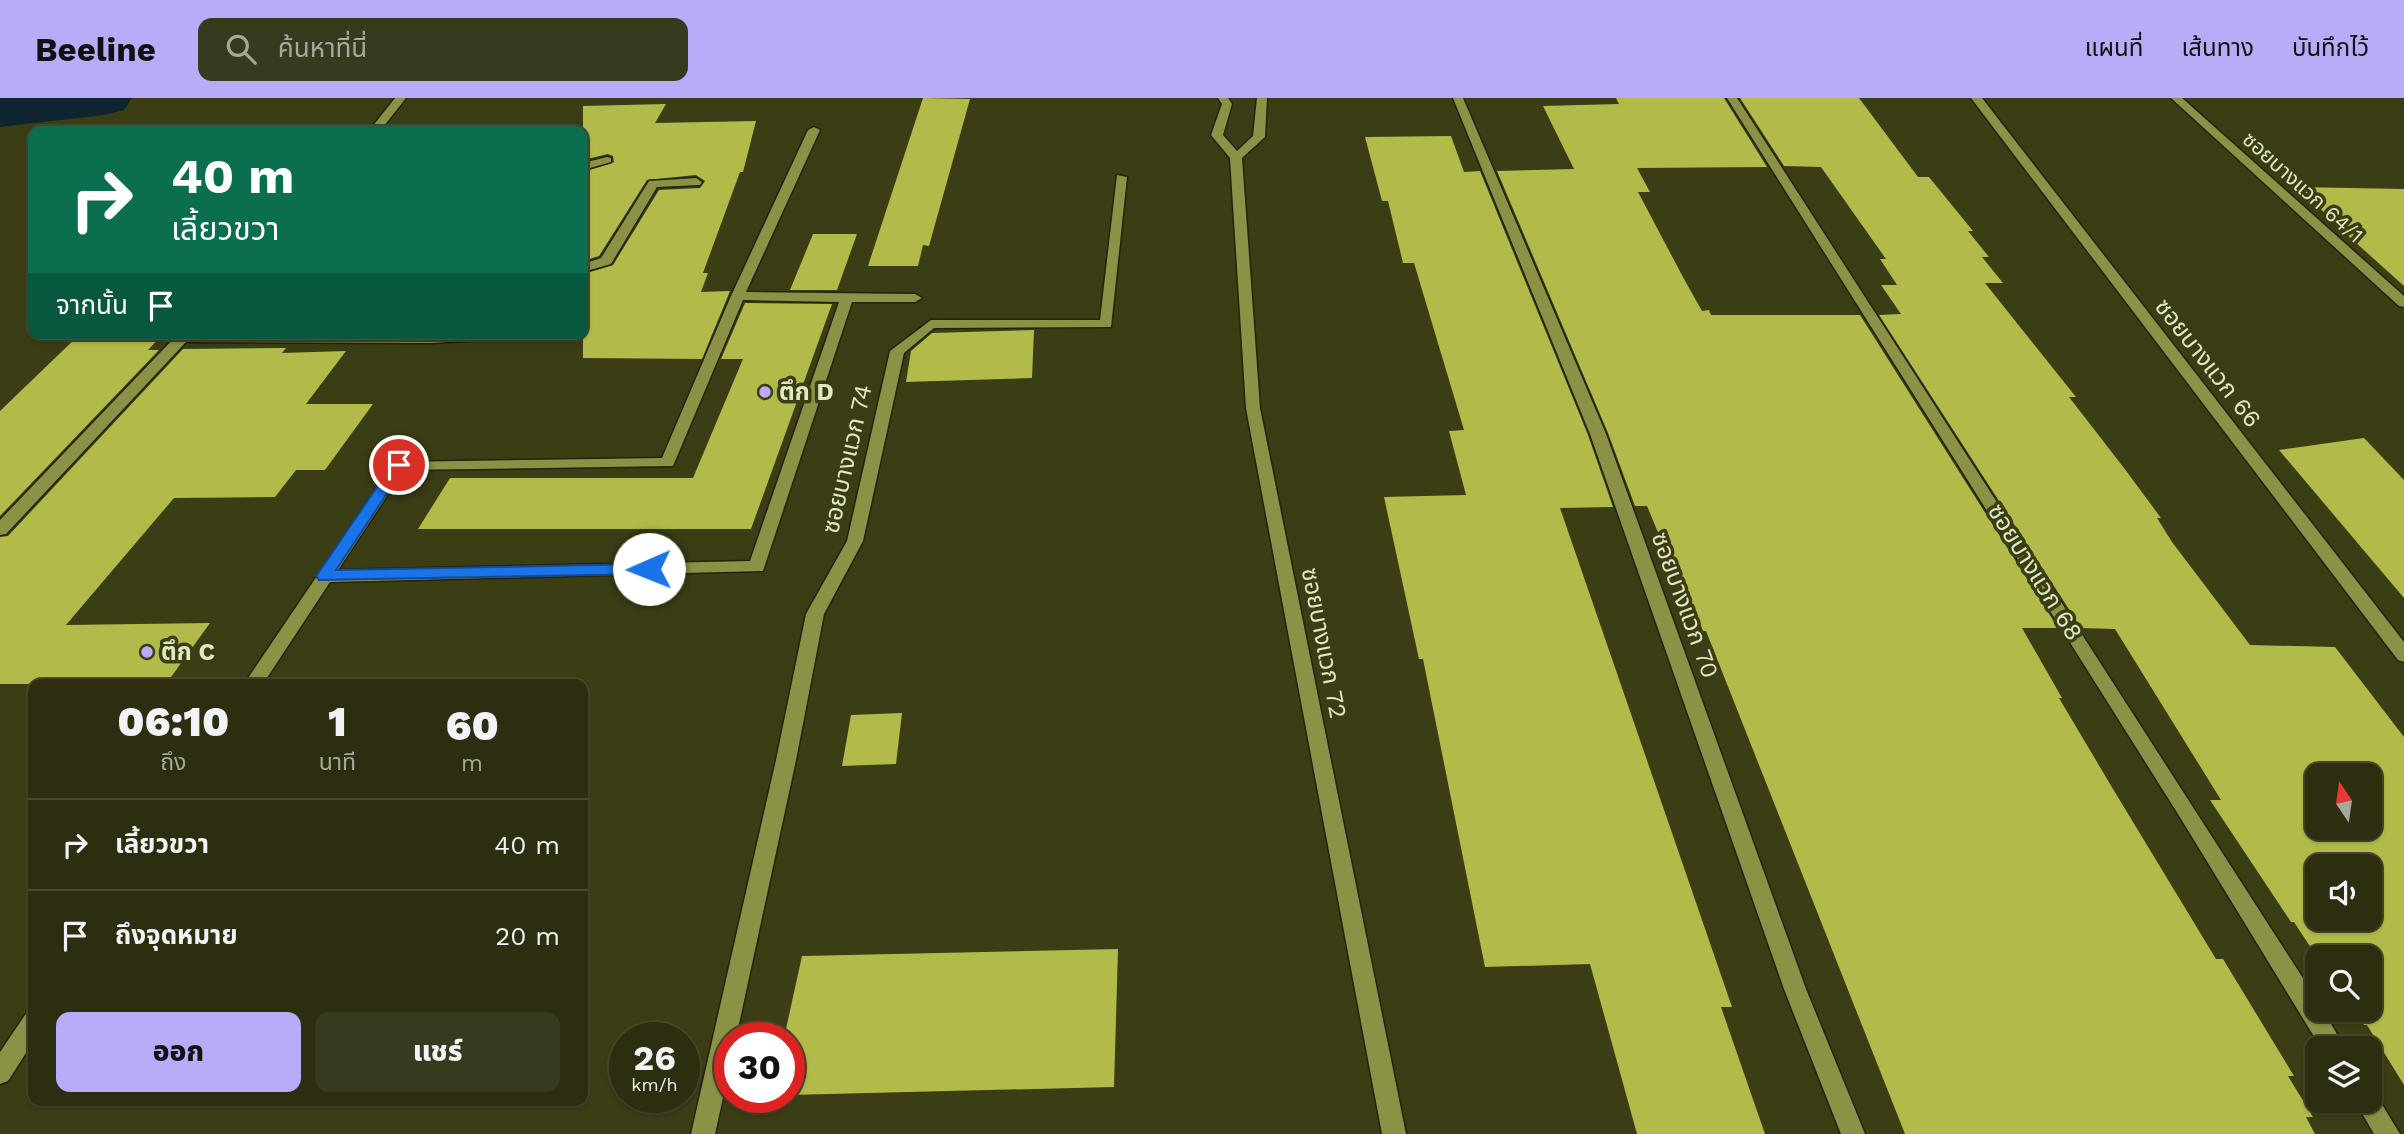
<!DOCTYPE html>
<html lang="th">
<head>
<meta charset="utf-8">
<style>
	body { margin:0; font-family:"Work Sans","Noto Sans Thai",sans-serif; background:#383a1d; color:#f1f3f6; height:100vh; display:flex; flex-direction:column; font-size:26px; white-space:nowrap }
	* { box-sizing:border-box; margin:0 }
	p { font-size:23px; color:#a6a89e }
	.icon { flex:none; width:38px; height:38px; fill:none; stroke:currentColor; stroke-width:2; stroke-linecap:round; stroke-linejoin:round }
	.map { position:relative; flex:1; overflow:hidden }
	.side { position:absolute; left:28px; top:581px; width:560px; height:427px; display:flex; flex-direction:column; background:#2c2e0f; border-radius:14px; box-shadow:0 2px 5px #0004,0 0 0 2px #484a2f }
	.side>* { flex:none }
	.banner { position:absolute; left:28px; top:28px; width:560px; height:214px; border-radius:14px; box-shadow:0 2px 5px #0004,0 0 0 2px #484a2f; background:#0b6e4f; color:#fff; overflow:hidden }
	.needle { width:46px; rotate:347deg }
	.tools { position:absolute; left:2305px; top:665px; display:grid; gap:14px }
	.tools a { display:grid; place-items:center; width:77px; height:77px; border-radius:14px; background:#2c2e0f; box-shadow:0 2px 5px #0004,0 0 0 2px #484a2f; font-size:35px }
	.speed { position:absolute; left:609px; top:924px; display:flex; gap:14px; font-size:35px; font-weight:700; text-align:center }
	.speed>* { display:grid; place-content:center; width:91px; height:91px; border-radius:50%; background:#2c2e0f; box-shadow:0 2px 5px #0004,0 0 0 2px #484a2f; line-height:1 }
	.speed small { font-size:18px; font-weight:400 }
	.speed .limit { border:10px solid #d22; background:#fff; color:#111 }
	.pin { position:absolute; display:grid; place-items:center; width:60px; height:60px; color:#fff; margin:-30px; border:4px solid #fff; border-radius:50%; box-shadow:0 2px 7px #0007 }
	.me { position:absolute; width:77px; margin:-38px; rotate:269deg; stroke-linejoin:round; filter:drop-shadow(0 0 5px #0008) }
	.turn { display:flex; align-items:center; gap:24px; height:147px; padding:0 28px; font-size:32px }
	.turn .icon { width:91px; height:91px; stroke-width:2.5 }
	.turn b { display:block; font-size:49px; line-height:60px }
	.then { display:flex; align-items:center; height:66px; padding:0 28px; background:#0003; gap:14px; font-size:26px }
	.eta { display:flex; justify-content:space-evenly; align-items:center; height:119px; text-align:center }
	.eta b { font-size:42px; font-weight:800; line-height:49px }
	.action { display:flex; gap:14px; margin-top:auto; padding:14px 28px }
	.action a { flex:1; height:80px; border-radius:14px; background:#b9abf7; color:#111; font-size:28px; font-weight:800; line-height:80px; text-align:center }
	.action a+a { background:#383a1d; color:#f1f3f6 }
	ul { padding:0; list-style:none }
	li { display:flex; align-items:center; gap:21px; height:91px; padding:0 28px; border-top:2px solid #484a2f }
	li div { flex:1 }
	li b { display:block; font-size:26px }
	li em { font-style:normal }
	header { display:flex; align-items:center; gap:42px; box-sizing:border-box; height:98px; padding:0 35px; background:#b9abf7; color:#111 }
	header strong { font-size:33px }
	nav { display:flex; gap:38px; margin-inline-start:auto; font-size:24px }
	.search { width:490px; height:63px; background:#383a1d; display:flex; align-items:center; gap:18px; box-sizing:border-box; padding:0 24px; border-radius:14px; color:#a6a89e; font-size:26px }
	.map>svg:first-child { display:block }
	.lines { fill:none; stroke-linecap:round; stroke-linejoin:round }
	.river { fill:#0e242e; fill-rule:evenodd }
	.building { fill:#b2ba49; fill-rule:evenodd }
	.minor-casing { stroke:#22230b; stroke-width:3 }
	.minor { fill:#8c9245; fill-rule:evenodd }
	.route { fill:#1a73e8; stroke:#114b97; stroke-width:2 }
	.poi-dot { fill:#b9abf7; stroke:#3b3d14; stroke-width:2.5 }
	.labels { text-anchor:middle; dominant-baseline:central; stroke-width:7; stroke-linejoin:round; paint-order:stroke }
	.far-street-label { font-size:21px; fill:#e3e8c1; stroke:#3b3d14 }
	.street-label { font-size:24px; fill:#e3e8c1; stroke:#3b3d14 }
	.poi-label { font-size:24px; font-weight:bold; fill:#e3e8c1; stroke:#3b3d14; text-anchor:start }
</style>
</head>
<body>
<header>
<strong>Beeline</strong>
<div class="search"><svg class="icon" aria-label="search" viewBox="0 0 24 24"><circle cx="10" cy="10" r="6"/><path d="M15 15l6 6"/></svg>ค้นหาที่นี่</div>
<nav><a>แผนที่</a><a>เส้นทาง</a><a>บันทึกไว้</a></nav>
</header>
<div class="map">
<svg width="2404" height="1036" viewBox="0 0 2404 1036">
	<rect width="100%" height="100%" fill="#3b3d14"/>
	<g class="lines">
		<!-- river -->
		<path class="river" d="M0 0H132L124 12 104 17 0 29Z"/>
	</g>
	<!-- building -->
	<g class="building">
		<path d="M923 0 970 1 929 148 923 147 918 168H868Z"/>
		<path d="M1616 0H1724L1767 69 1637 70 1650 94H1638L1684 181 1702 213 1709 212 1711 217H1860L2058 530H2022L2062 600H2059L2113 691 2216 861H2223L2294 978H2288L2313 1019H2306L2315 1036H1905L1706 533H1703L1678 468H1672L1647 408H1635L1608 335 1497 73 1574 71 1543 8 1619 6Z"/>
		<path d="M1740 0H1859L1918 79H1929L1973 133H1968L1989 159H1982L2003 185H1985L2076 299H2069L2124 370 2161 420H2157L2172 444 2250 547 2335 549 2404 639V987L2367 927H2364L2353 912H2370V859H2317L2294 824H2291L2210 702H2221L2115 531 2081 530 1879 217 1901 216 1881 187H1897L1880 161H1886L1821 69 1784 68ZM2317 677H2370V730H2317ZM2317 768H2370V821H2317Z"/>
		<path d="M666 6 655 25 756 23 743 74H740L703 175H708L701 194 730 193 702 261 583 260V176L613 167 659 92 700 90 705 83 696 77 647 82 599 158 583 163V74L614 64 613 58 608 56 583 62V8Z"/>
		<path d="M1451 38 1464 74 1480 73 1588 337 1613 409 1560 410 1732 909H1721L1765 1036H1637L1590 866 1485 869 1423 561H1419L1384 399 1466 397 1449 333 1464 332 1414 165H1403L1388 103H1382L1365 39Z"/>
		<path d="M2296 89 2404 91V188L2324 116H2326Z"/>
		<path d="M813 136H857L837 192H790Z"/>
		<path d="M745 205 832 206 751 431H418L450 380H693L743 261H721Z"/>
		<path d="M1034 232 1032 280 906 284 911 253 932 235Z"/>
		<path d="M80 236H163L148 252H159L0 418V313Z"/>
		<path d="M286 250 282 255 346 253 306 306H373L325 372H296L275 399 174 400 66 527 210 525 166 586H0V439L8 438 183 251Z"/>
		<path d="M2364 340 2404 382V500L2279 352Z"/>
		<path d="M902 615 896 666 842 668 851 617Z"/>
		<path d="M1118 851 1114 989 789 997V940H784L802 858Z"/>
	</g>
	<g class="lines">
		<defs>
			<g id="minor">
				<path d="M395 0H406L380 33H369Z"/>
				<path d="M1218 0H1228L1232 6 1223 37 1237 53 1253 38 1257 0H1267L1265 39 1242 60 1260 310 1406 1036H1382L1246 310 1230 60 1211 37 1222 6Z"/>
				<path d="M1453 0H1463L1606 336 1806 891 1865 1036H1841L1784 891 1590 336Z"/>
				<path d="M1727 0H1737L2317 902V912H2323L2345 950H2321L2178 716Z"/>
				<path d="M1971 0H1982L2404 544V564L2398 562Z"/>
				<path d="M2171 0H2182L2404 198V209L2399 208Z"/>
				<path d="M814 29 820 32 746 194 915 196 922 200 915 204H852L763 473 330 484 263 586H244L394 364 662 360 731 198 808 32ZM743 202 839 204 750 463 338 472 404 372 673 368Z"/>
				<path d="M607 59 611 60V64L583 72V65Z"/>
				<path d="M1117 77 1127 79 1111 229 934 230 904 255 863 443 824 516 796 662 736 940H730V968L715 1036H691L776 662 806 516 847 443 890 253 931 222H1100Z"/>
				<path d="M696 80 702 84 700 87 657 89 611 166 583 174V166L601 160 649 83Z"/>
				<path d="M178 236H527L520 240 431 245 186 244 6 436 0 437V422Z"/>
				<path d="M33 913V944L8 983 0 986V954L25 917Z"/>
				<path d="M2370 993 2375 995 2400 1036H2374L2355 1003H2370Z"/>
			</g>
		</defs>
		<!-- minor casing -->
		<use href="#minor" class="minor-casing"/>
		<!-- minor -->
		<use href="#minor" class="minor"/>
	</g>
	<!-- route -->
	<path class="route" d="M399 363 406 367 336 472 649 466 657 471 649 476 319 482 316 478 319 474 394 364Z"/>
	<!-- markers -->
	<g class="poi-dot">
		<circle cx="765" cy="294" r="7"/>
		<circle cx="147" cy="554" r="7"/>
	</g>
	<g class="labels">
		<!-- far-street labels -->
		<g class="far-street-label">
			<text transform="translate(2303 89) rotate(42)">ซอยบางแวก 64/1</text>
		</g>
		<!-- street labels -->
		<g class="street-label">
			<text transform="translate(2208 265) rotate(52)">ซอยบางแวก 66</text>
			<text transform="translate(847 361) rotate(-77)">ซอยบางแวก 74</text>
			<text transform="translate(2035 474) rotate(58)">ซอยบางแวก 68</text>
			<text transform="translate(1685 507) rotate(70)">ซอยบางแวก 70</text>
			<text transform="translate(1324 545) rotate(79)">ซอยบางแวก 72</text>
		</g>
		<!-- poi labels -->
		<g class="poi-label">
			<text x="779" y="294">ตึก D</text>
			<text x="161" y="554">ตึก C</text>
		</g>
	</g>
</svg>
<div class="tools">
<a><svg class="needle" viewBox="-14 -14 28 28"><path d="M0-13l5 13h-10z" fill="#e53935"/><path d="M0 13l5-13h-10z" fill="#a6a89e"/></svg></a>
<a><svg class="icon" aria-label="sound" viewBox="0 0 24 24"><path d="M4 9h4l5-4v14l-5-4H4zM17 9q2 3 0 6"/></svg></a>
<a><svg class="icon" aria-label="search" viewBox="0 0 24 24"><circle cx="10" cy="10" r="6"/><path d="M15 15l6 6"/></svg></a>
<a><svg class="icon" aria-label="layers" viewBox="0 0 24 24"><path d="M12 4l9 5-9 5-9-5zM3 14l9 5 9-5"/></svg></a>
</div>
<div class="speed"><div>26<small>km/h</small></div><div class="limit">30</div></div>
<div class="pin" style="left:399px;top:367px;background:#d93025"><svg class="icon" aria-label="arrive" viewBox="0 0 24 24"><path d="M6 21V4h12l-3 4 3 4H6"/></svg></div>
<svg class="me" style="left:649px;top:471px" viewBox="-20 -20 40 40"><circle r="19" fill="#fff"/><path d="M0-13L10 11 0 6-10 11z" fill="#1a73e8"/></svg>
<div class="banner">
<div class="turn"><svg class="icon" aria-label="right" viewBox="0 0 24 24"><path d="M7 20v-9h11M14 6l5 5-5 5"/></svg><div><b>40 m</b>เลี้ยวขวา</div></div>
<div class="then">จากนั้น<svg class="icon" aria-label="arrive" viewBox="0 0 24 24"><path d="M6 21V4h12l-3 4 3 4H6"/></svg></div>
</div>
<section class="side">
<div class="eta">
<div><b>06:10</b><p>ถึง</p></div>
<div><b>1</b><p>นาที</p></div>
<div><b>60</b><p>m</p></div>
</div>
<ul>
<li><svg class="icon" aria-label="right" viewBox="0 0 24 24"><path d="M7 20v-9h11M14 6l5 5-5 5"/></svg><div><b>เลี้ยวขวา</b></div><em>40 m</em></li>
<li><svg class="icon" aria-label="arrive" viewBox="0 0 24 24"><path d="M6 21V4h12l-3 4 3 4H6"/></svg><div><b>ถึงจุดหมาย</b></div><em>20 m</em></li>
</ul>
<div class="action"><a>ออก</a><a>แชร์</a></div>
</section>
</div>
</body>
</html>
